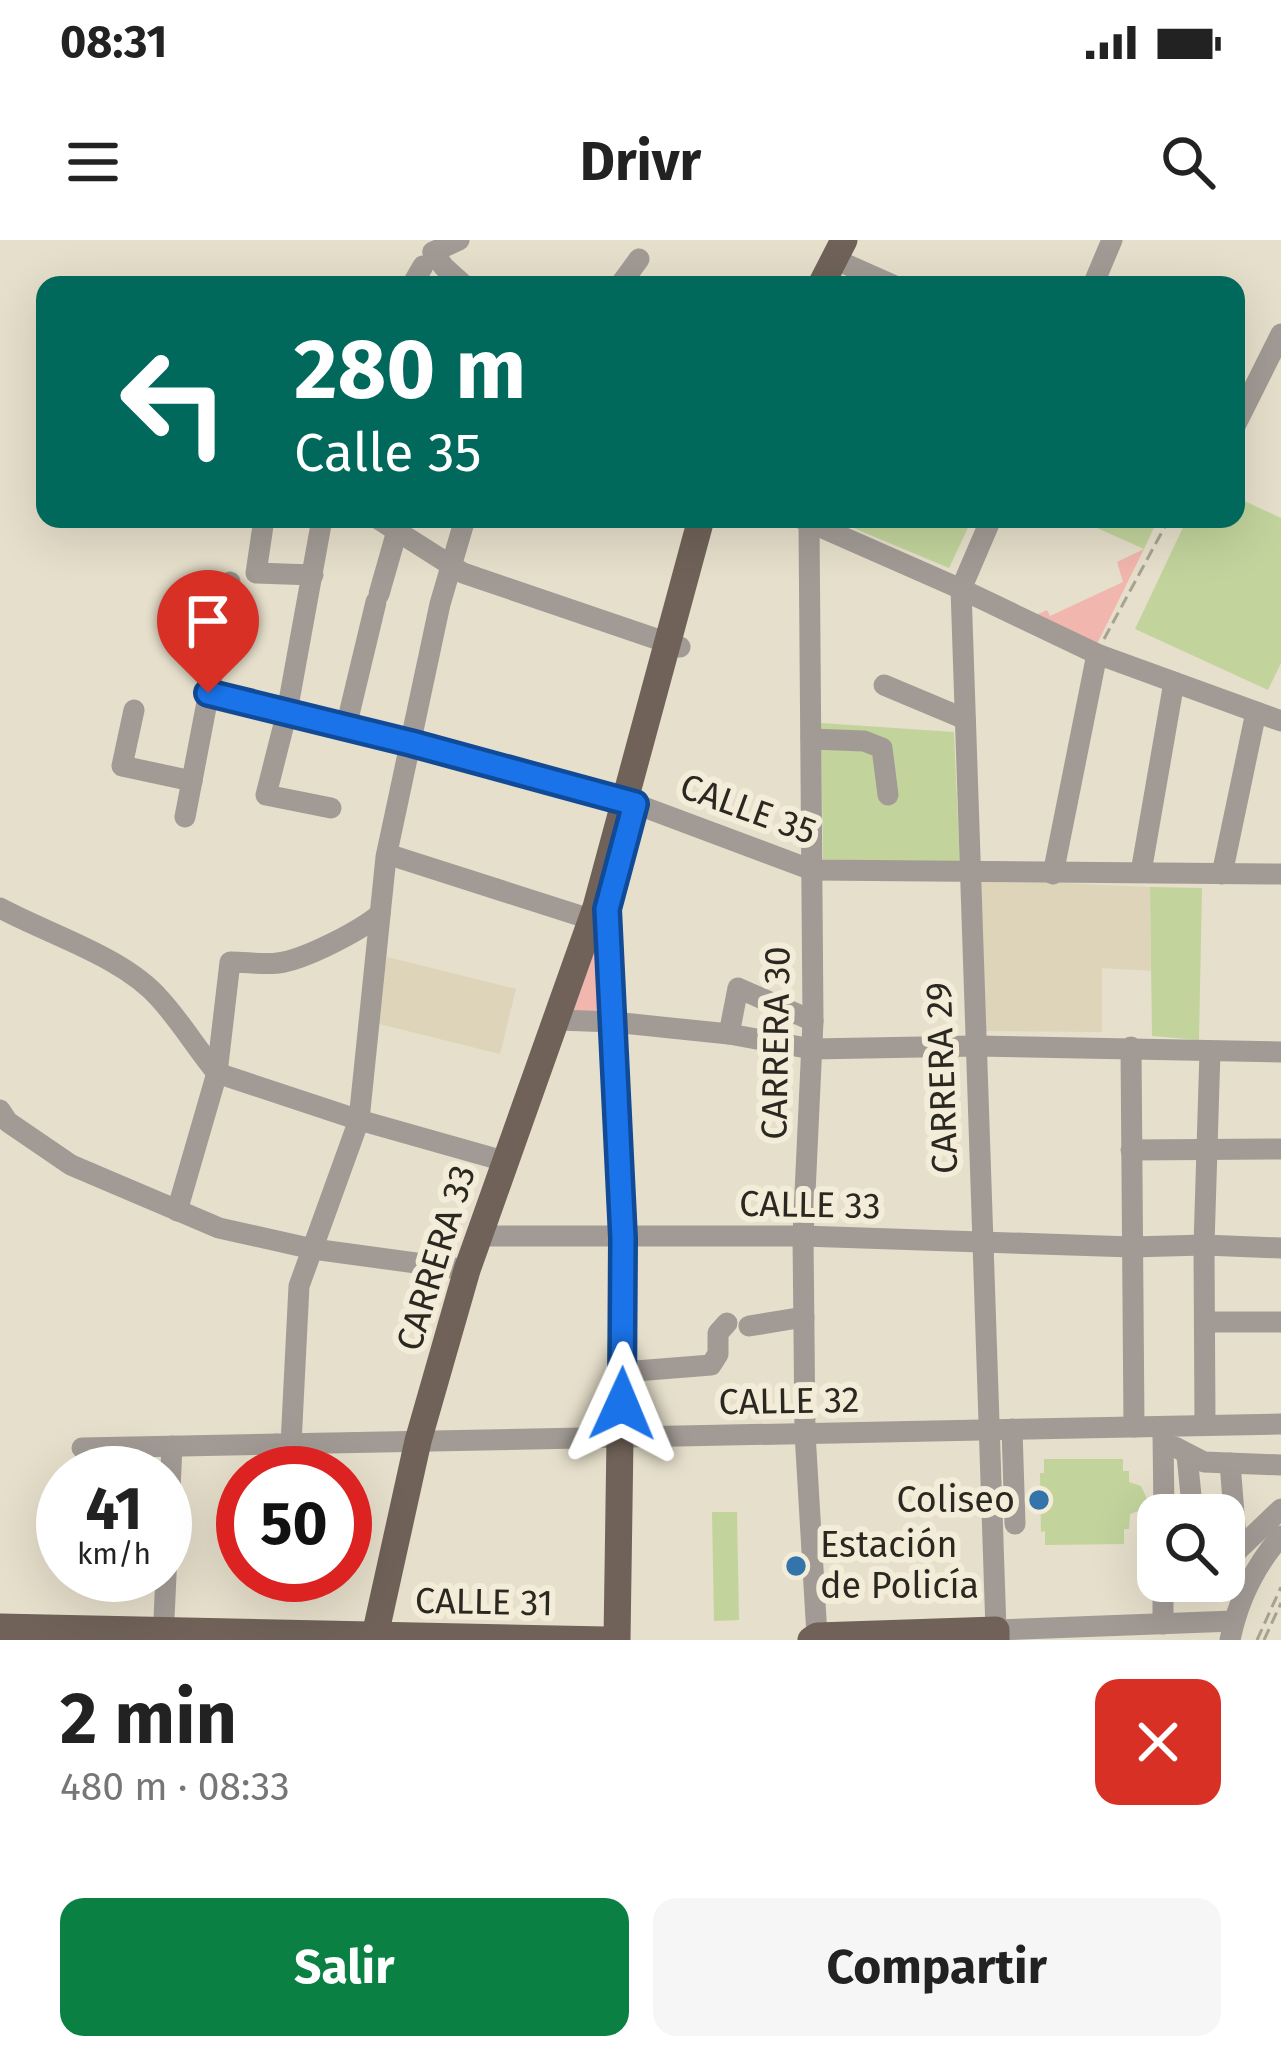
<!DOCTYPE html>
<html lang="es">
<head>
<meta charset="utf-8">
<style>
	body { margin:0; font-family:"Fira Sans",sans-serif; background:#f6f6f6; color:#222; height:100vh; display:flex; flex-direction:column; font-size:45px; white-space:nowrap }
	* { box-sizing:border-box; margin:0 }
	p { font-size:39px; color:#767676 }
	.icon { flex:none; width:66px; height:66px; fill:none; stroke:currentColor; stroke-width:2; stroke-linecap:round; stroke-linejoin:round }
	.map { position:relative; height:1400px; overflow:hidden }
	.details { display:flex; flex-direction:column; background:#fff; flex:1 }
	.details>* { flex:none }
	.guide { position:absolute; left:36px; top:36px; width:1209px; height:252px; border-radius:24px; box-shadow:0 12px 48px #0002; background:#00695c; color:#fff; overflow:hidden }
	.controls { position:absolute; left:1137px; top:1254px; display:grid; gap:24px }
	.controls a { display:grid; place-items:center; width:108px; height:108px; border-radius:24px; background:#fff; box-shadow:0 12px 48px #0002; font-size:60px }
	.speed { position:absolute; left:36px; top:1206px; display:flex; gap:24px; font-size:60px; font-weight:700; text-align:center }
	.speed>* { display:grid; place-content:center; width:156px; height:156px; border-radius:50%; background:#fff; box-shadow:0 12px 48px #0002; line-height:1 }
	.speed small { font-size:30px; font-weight:400 }
	.speed .limit { border:18px solid #d22; background:#fff; color:#111 }
	.pin { position:absolute; display:grid; place-items:center; width:102px; height:102px; color:#fff; margin:-123px -51px; border-radius:50% 50% 50% 0; rotate:-45deg; box-shadow:0 0 12px #0007 }
	.pin .icon { rotate:45deg }
	.me { position:absolute; width:132px; margin:-66px; rotate:1deg; stroke-linejoin:round; filter:drop-shadow(0 0 9px #0008) }
	.turn { display:flex; align-items:center; gap:42px; height:252px; padding:0 60px; font-size:54px }
	.turn .icon { width:156px; height:156px; stroke-width:2.5 }
	.turn b { display:block; font-size:84px; line-height:102px }
	.round { display:grid; place-items:center; flex:none; width:126px; height:126px; border-radius:24px; background:#f6f6f6 }
	.headline { display:flex; align-items:center; justify-content:space-between; height:204px; padding:0 60px }
	h1 { font-size:72px; font-weight:700; line-height:90px }
	.cta { display:flex; gap:24px; margin-top:auto; padding:24px 60px }
	.cta a { flex:1; height:138px; border-radius:24px; background:#0b8043; color:#fff; font-size:48px; font-weight:700; line-height:138px; text-align:center }
	.cta a+a { background:#f6f6f6; color:#222 }
	.status { display:flex; justify-content:space-between; align-items:center; height:84px; padding:0 60px; background:#fff; direction:ltr }
	.status svg { height:33px; fill:currentColor }
	header { display:flex; justify-content:space-between; align-items:center; height:156px; padding:0 60px; background:#fff; font-size:54px; font-weight:700 }
	.map>svg:first-child { display:block }
	.built { fill:#ddd4b9 }
	.green { fill:#f1b6ad }
	.building { fill:#c2d49c }
	.lines { fill:none; stroke-linecap:round; stroke-linejoin:round }
	.path { stroke:#a8a293; stroke-width:3; stroke-dasharray:12 6; stroke-linecap:butt }
	.minor { stroke:#a29b95; stroke-width:21 }
	.major { stroke:#706258; stroke-width:27 }
	.route-casing { stroke:#114b97; stroke-width:30 }
	.route { stroke:#1a73e8; stroke-width:21 }
	.poi-dot { fill:#3375ab; stroke:#f3ecd8; stroke-width:4.5 }
	.labels { text-anchor:middle; dominant-baseline:central; stroke-width:12; stroke-linejoin:round; paint-order:stroke }
	.street-label { font-size:36px; fill:#2b2821; stroke:#f3ecd8 }
	.poi-label { font-size:36px; fill:#2b2821; stroke:#f3ecd8; text-anchor:end }
</style>
</head>
<body>
<div class="status"><b>08:31</b><svg viewBox="0 0 49 12"><path d="M0 12V9h3v3zM5 12V6h3v6zM10 12V3h3v9zM15 12V0h3v12zM26 1h20v11H26zM47 4h2v5h-2z"/></svg></div>
<header><svg class="icon" aria-label="menu" viewBox="0 0 24 24"><path d="M4 6h16M4 12h16M4 18h16"/></svg>Drivr<svg class="icon" aria-label="search" viewBox="0 0 24 24"><circle cx="10" cy="10" r="6"/><path d="M15 15l6 6"/></svg></header>
<div class="map">
<svg width="1281" height="1400" viewBox="0 0 1281 1400">
	<rect width="100%" height="100%" fill="#e6dfcb"/>
	<!-- built -->
	<g class="built">
		<path d="M977 639 1150 647 1151 731 1102 728V792L986 791Z"/>
		<path d="M387 717 516 749 500 814 371 782Z"/>
	</g>
	<!-- green -->
	<g class="green">
		<path d="M1144 309 1097 404 1036 375 1047 370 1050 376 1123 342 1117 322Z"/>
		<path d="M599 690 605 771H570Z"/>
	</g>
	<!-- building -->
	<g class="building">
		<path d="M833 31 865 45H827Z"/>
		<path d="M1236 257 1281 278V423L1268 450 1135 389 1187 279H1236Z"/>
		<path d="M832 279H972L949 328Z"/>
		<path d="M1077 279H1158L1144 309Z"/>
		<path d="M821 483 954 492 960 626 823 624Z"/>
		<path d="M1150 647 1202 648 1199 800 1152 796Z"/>
		<path d="M1044 1219H1123V1231H1129V1242L1141 1246 1147 1259 1139 1271 1130 1274 1129 1289H1124V1304L1045 1305V1291L1041 1292 1040 1233H1044Z"/>
		<path d="M712 1272H737L739 1380 714 1381Z"/>
	</g>
	<g class="lines">
		<!-- path -->
		<g class="path">
			<path d="M1104 399 1169 279"/>
			<path d="M1257 1400 1281 1347"/>
			<path d="M1264 1400 1281 1363"/>
		</g>
		<!-- minor -->
		<g class="minor">
			<path d="M433 12 444 27 464 45"/>
			<path d="M433 12 459 0"/>
			<path d="M834 19 893 45"/>
			<path d="M412 45 423 26"/>
			<path d="M620 45 639 19"/>
			<path d="M1093 45 1112 0"/>
			<path d="M1236 184 1281 94"/>
			<path d="M264 279 256 333 313 335"/>
			<path d="M322 279 287 472 266 555 331 568"/>
			<path d="M378 279 463 333 680 407"/>
			<path d="M802 279 961 349 1097 414 1281 481"/>
			<path d="M991 279 961 349 996 1390 1234 1381"/>
			<path d="M809 282 813 781 803 996 805 1193 817 1396"/>
			<path d="M379 354 397 291"/>
			<path d="M884 445 965 479"/>
			<path d="M208 453 411 503 625 560 812 630 1281 634"/>
			<path d="M134 470 122 526 192 541"/>
			<path d="M346 487 376 362"/>
			<path d="M811 499 864 501 882 508 888 555"/>
			<path d="M185 577 230 342"/>
			<path d="M387 614 590 679"/>
			<path d="M1141 632 1174 442"/>
			<path d="M1053 634 1097 414"/>
			<path d="M1222 634 1256 472"/>
			<path d="M0 668C50 695 124 717 160 759 181 782 197 809 217 833"/>
			<path d="M558 780 613 782 729 794 812 809 976 806 1281 812"/>
			<path d="M729 794 738 748 813 781"/>
			<path d="M1131 807 1134 1187"/>
			<path d="M217 833 359 880 504 921"/>
			<path d="M0 870 8 882 71 925 219 988 313 1009 467 1030"/>
			<path d="M1131 910 1281 909"/>
			<path d="M177 971 217 833 230 722C246 722 263 725 278 723 304 720 360 691 380 674"/>
			<path d="M481 996H803L1132 1007 1204 1005 1281 1008"/>
			<path d="M1205 1082H1281"/>
			<path d="M749 1086 804 1077"/>
			<path d="M623 1132 711 1125 718 1114V1093L727 1083"/>
			<path d="M1205 1185 1204 1005 1210 811"/>
			<path d="M1012 1189 1015 1284"/>
			<path d="M1163 1193 1164 1275"/>
			<path d="M291 1204 299 1046 359 880 386 617 440 364 465 279"/>
			<path d="M1164 1205 1175 1207 1204 1222 1281 1225"/>
			<path d="M82 1208 1281 1184"/>
			<path d="M1187 1216 1193 1275"/>
			<path d="M274 1233 276 1204"/>
			<path d="M1237 1311 1281 1269"/>
			<path d="M1224 1317 1237 1311 1230 1223"/>
			<path d="M1163 1384V1341"/>
			<path d="M163 1400 172 1206"/>
			<path d="M1230 1400C1238 1360 1254 1327 1281 1296"/>
		</g>
		<!-- major -->
		<g class="major">
			<path d="M821 45 844 0"/>
			<path d="M612 649 607 669 623 997 617 1400"/>
			<path d="M0 1387 606 1400"/>
			<path d="M374 1400 418 1201 467 1030 596 667 701 279"/>
			<path d="M811 1400 817 1396 996 1390V1400"/>
		</g>
	</g>
	<g class="lines">
		<defs>
			<path id="route" d="M208 453 411 503 635 564 607 669 623 998 622 1164"/>
		</defs>
		<!-- route casing -->
		<use href="#route" class="route-casing"/>
		<!-- route -->
		<use href="#route" class="route"/>
	</g>
	<!-- markers -->
	<g class="poi-dot">
		<circle cx="1039" cy="1260" r="12"/>
		<circle cx="796" cy="1326" r="12"/>
	</g>
	<g class="labels">
		<!-- street labels -->
		<g class="street-label">
			<text transform="translate(748 569) rotate(20)">CALLE 35</text>
			<text transform="translate(776 803) rotate(-89)">CARRERA 30</text>
			<text transform="translate(942 838) rotate(-92)">CARRERA 29</text>
			<text transform="translate(810 965) rotate(1)">CALLE 33</text>
			<text transform="translate(436 1018) rotate(-73)">CARRERA 33</text>
			<text transform="translate(789 1161) rotate(-1)">CALLE 32</text>
			<text transform="translate(484 1362) rotate(1)">CALLE 31</text>
		</g>
		<!-- poi labels -->
		<g class="poi-label">
			<text x="1015" y="1260">Coliseo</text>
			<text x="820" y="1305" text-anchor="start">Estación<tspan x="820" dy="41">de Policía</tspan></text>
		</g>
	</g>
</svg>
<div class="controls">
<a><svg class="icon" aria-label="search" viewBox="0 0 24 24"><circle cx="10" cy="10" r="6"/><path d="M15 15l6 6"/></svg></a>
</div>
<div class="speed"><div>41<small>km/h</small></div><div class="limit">50</div></div>
<div class="pin" style="left:208px;top:453px;background:#d93025"><svg class="icon" aria-label="arrive" viewBox="0 0 24 24"><path d="M6 21V4h12l-3 4 3 4H6"/></svg></div>
<svg class="me" style="left:622px;top:1164px" viewBox="-20 -20 40 40"><path d="M0-17L14 15 0 8-14 15z" fill="#1a73e8" stroke="#fff" stroke-width="4"/></svg>
<div class="guide">
<div class="turn"><svg class="icon" aria-label="left" viewBox="0 0 24 24"><path d="M17 20v-9H6M10 6l-5 5 5 5"/></svg><div><b>280 m</b>Calle 35</div></div>
</div>
</div>
<section class="details">
<div class="headline"><div><h1>2 min</h1><p>480 m · 08:33</p></div><a class="round" style="background:#d93025;color:#fff"><svg class="icon" aria-label="close" viewBox="0 0 24 24"><path d="M6 6l12 12M18 6L6 18"/></svg></a></div>
<div class="cta"><a>Salir</a><a>Compartir</a></div>
</section>
</body>
</html>
